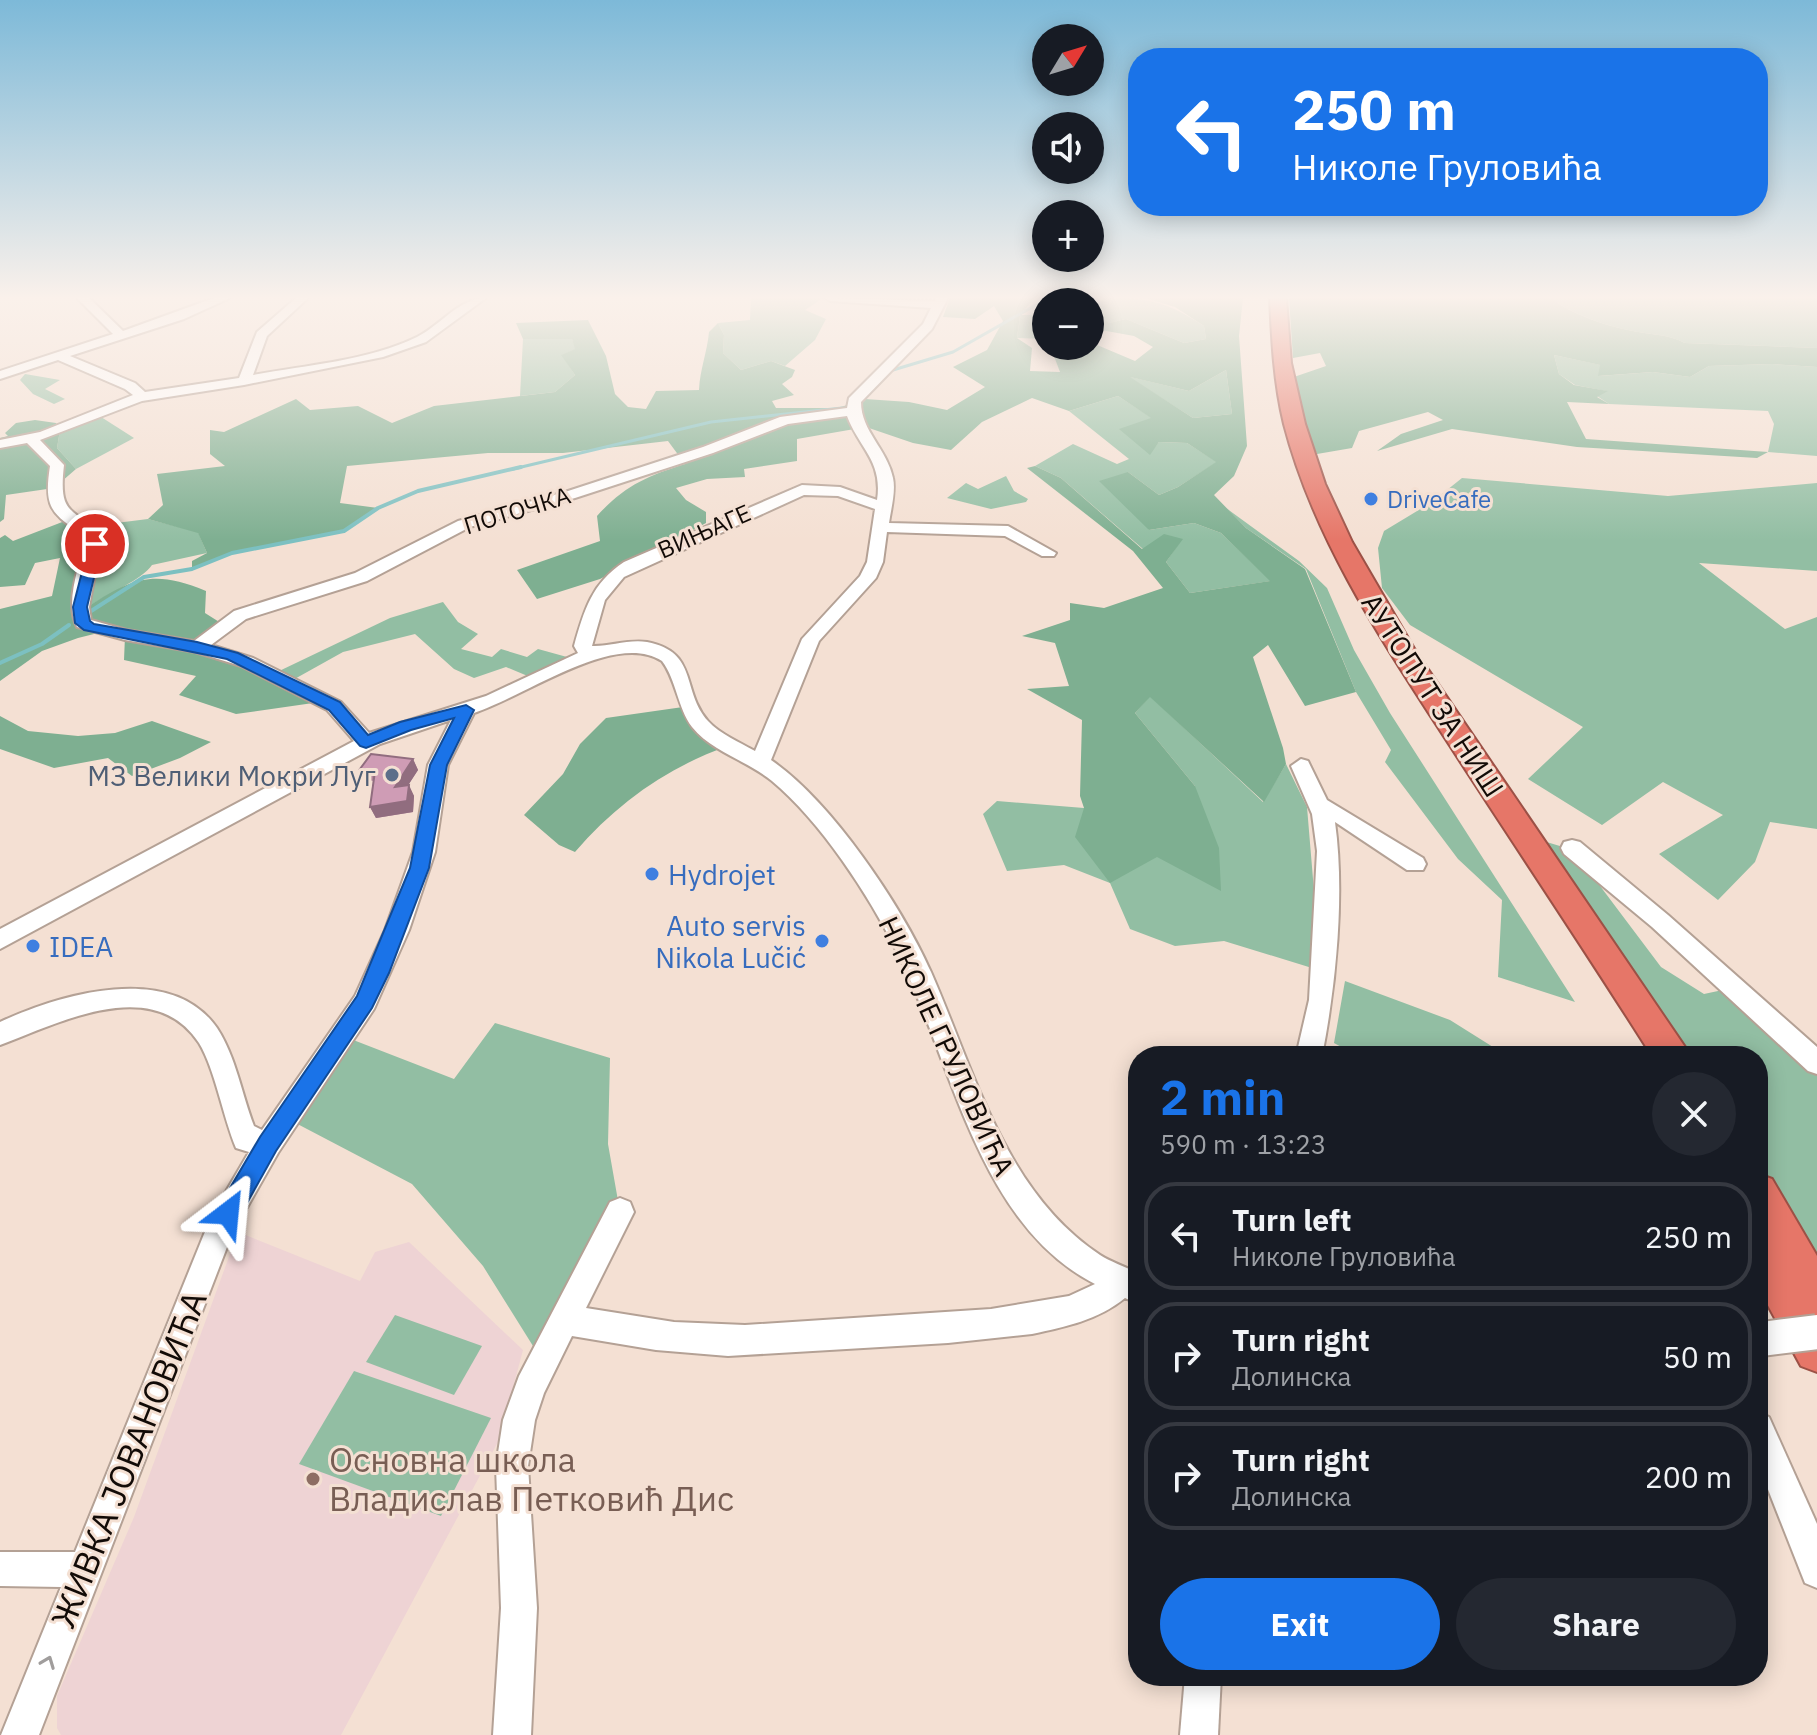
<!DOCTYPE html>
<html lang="en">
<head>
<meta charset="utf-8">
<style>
	body { margin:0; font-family:"IBM Plex Sans",sans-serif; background:#242831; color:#f1f3f6; height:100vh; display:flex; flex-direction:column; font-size:30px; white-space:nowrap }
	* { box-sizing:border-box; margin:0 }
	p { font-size:26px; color:#9ea1a6 }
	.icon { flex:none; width:44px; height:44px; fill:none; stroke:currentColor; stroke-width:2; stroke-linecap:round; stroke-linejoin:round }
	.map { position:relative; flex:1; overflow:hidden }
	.details { position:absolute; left:1128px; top:1046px; width:640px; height:640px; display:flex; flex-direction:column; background:#171b24; border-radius:32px; box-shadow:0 4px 20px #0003 }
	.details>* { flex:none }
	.hud { position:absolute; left:1128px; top:48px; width:640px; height:168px; border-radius:32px; box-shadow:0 4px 20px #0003; background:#1a73e8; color:#fff; overflow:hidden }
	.needle { width:52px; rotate:52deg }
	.controls { position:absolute; left:1032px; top:24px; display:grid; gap:16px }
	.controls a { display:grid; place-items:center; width:72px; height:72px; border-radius:50%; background:#171b24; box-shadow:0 4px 20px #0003; font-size:40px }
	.pin { position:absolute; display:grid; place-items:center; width:68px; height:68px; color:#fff; margin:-34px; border:4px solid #fff; border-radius:50%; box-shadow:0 2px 8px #0007 }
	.me { position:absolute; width:88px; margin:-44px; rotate:29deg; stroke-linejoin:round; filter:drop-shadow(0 0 6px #0008) }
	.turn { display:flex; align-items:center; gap:28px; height:168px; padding:0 32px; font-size:36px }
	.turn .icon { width:104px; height:104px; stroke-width:2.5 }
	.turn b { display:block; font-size:56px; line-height:68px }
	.round { display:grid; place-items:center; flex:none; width:84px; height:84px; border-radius:42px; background:#242831 }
	.overview { display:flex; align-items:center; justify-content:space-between; height:136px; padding:0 32px }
	h1 { font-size:48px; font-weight:700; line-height:60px; color:#1a73e8 }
	.action { display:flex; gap:16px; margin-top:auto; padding:16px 32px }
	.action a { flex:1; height:92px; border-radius:48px; background:#1a73e8; color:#fff; font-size:32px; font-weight:700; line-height:92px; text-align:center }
	.action a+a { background:#242831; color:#f1f3f6 }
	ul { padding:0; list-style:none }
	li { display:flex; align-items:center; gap:24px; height:108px; margin:0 16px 12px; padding:0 16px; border:4px solid #363941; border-radius:32px }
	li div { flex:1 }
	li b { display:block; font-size:30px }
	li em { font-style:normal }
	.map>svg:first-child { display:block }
	.education { fill:#eed3d4 }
	.green { fill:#92bea3 }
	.forest { fill:#7eaf91; fill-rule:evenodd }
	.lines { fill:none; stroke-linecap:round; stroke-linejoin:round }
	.stream-far1 { stroke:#7cc0c1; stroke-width:3 }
	.stream { stroke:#7cc0c1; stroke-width:4 }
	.minor-casing { stroke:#b4a195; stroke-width:4 }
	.highway-casing { stroke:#9c5146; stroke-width:4 }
	.minor { fill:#fff; fill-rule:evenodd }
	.highway { fill:#e67668; fill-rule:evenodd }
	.minor-bridge-casing { stroke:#b4a195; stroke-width:38; stroke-linecap:butt }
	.minor-bridge { stroke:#fff; stroke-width:34 }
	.wall { fill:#b2869c }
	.shaded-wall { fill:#916d7f }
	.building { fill:#cf9cb5; stroke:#916d7f; stroke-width:2 }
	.oneway { stroke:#a09d9c }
	.route { fill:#1a73e8; stroke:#114b97; stroke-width:2 }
	.shop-dot { fill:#3f7fe0; stroke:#f4e0d3; stroke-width:3 }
	.service-dot { fill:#5c6f8a; stroke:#f4e0d3; stroke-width:3 }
	.education-dot { fill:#8d6e63; stroke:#f4e0d3; stroke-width:3 }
	.labels { text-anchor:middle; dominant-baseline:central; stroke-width:6; stroke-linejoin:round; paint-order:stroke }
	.far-shop-label { font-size:24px; fill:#366cbe; stroke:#f4e0d3; text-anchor:start }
	.far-street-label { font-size:24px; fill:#120b07; stroke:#f4e0d3 }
	.street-label { font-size:28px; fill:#120b07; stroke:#f4e0d3 }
	.service-label { font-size:28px; fill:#4e5e75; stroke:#f4e0d3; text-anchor:end }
	.shop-label { font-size:28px; fill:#366cbe; stroke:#f4e0d3; text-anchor:start }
	.near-street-label { font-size:34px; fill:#120b07; stroke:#f4e0d3 }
	.near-education-label { font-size:34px; fill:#785e54; stroke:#f4e0d3; text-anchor:start }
</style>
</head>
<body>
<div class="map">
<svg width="1817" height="1735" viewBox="0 0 1817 1735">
	<rect width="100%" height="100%" fill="#f4e0d3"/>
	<!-- education -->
	<path class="education" d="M238 1232 360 1281 375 1252 409 1242 523 1350 499 1440 341 1735H61L57 1728V1696L134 1517Z"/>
	<!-- green -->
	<g class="green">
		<path d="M751 298H823L805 310 826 319 815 340 785 366 771 361 741 370 723 353 724 335 718 323 750 320Z"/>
		<path d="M1112 298C1153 298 1170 304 1204 326L1206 339 1184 343 1126 319 1109 323 1103 317Z"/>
		<path d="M1550 298H1817V348L1685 343C1666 333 1648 335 1628 330 1603 325 1571 313 1550 298Z"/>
		<path d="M1020 315H1046V339L1017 338Z"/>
		<path d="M523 339H572L576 349 562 355 575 375 555 392 520 396Z"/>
		<path d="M1554 355 1601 365 1599 376 1653 372 1690 377 1709 366 1772 364 1817 367V456L1768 452 1774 424 1768 411 1609 404 1597 396 1606 391 1575 385 1559 374Z"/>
		<path d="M1226 370 1232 414 1193 418 1127 376 1189 391Z"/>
		<path d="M25 374 60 380 45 389 65 399 54 404 33 394 20 380Z"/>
		<path d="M1118 396 1152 418 1149 454 1159 442 1187 443 1217 462 1178 487 1159 495 1128 472 1149 530 1194 523 1221 533 1271 581 1190 593 1166 562 1182 539 1143 549 1061 478 1035 466 1073 444 1117 464 1129 459 1069 411Z"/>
		<path d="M98 415 134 438 76 469 57 448 60 430Z"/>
		<path d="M1006 476 1014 491 1028 499 1026 502 991 509 947 498 966 483 978 489Z"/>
		<path d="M1462 478 1668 496 1817 483V571L1699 563 1785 629 1817 617V829L1770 822 1755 862 1718 900 1659 854 1723 815 1663 782 1602 825 1528 779 1583 727 1410 625 1382 588 1378 548 1384 531 1432 502Z"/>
		<path d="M1226 508 1299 561 1327 588 1354 650 1390 713 1575 1002 1498 977 1502 900 1458 859 1385 762 1391 750 1356 692 1306 569 1246 528Z"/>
		<path d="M148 519 198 532 207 553 152 565C142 580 107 594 88 607L90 531 108 524Z"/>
		<path d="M443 602 458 622 478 634 461 649 492 657 501 649 527 657 538 649 567 657 530 677 506 667 474 678 454 669 415 634 343 652 291 681 275 673 390 618Z"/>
		<path d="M1150 696 1263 802 1286 764 1307 807 1317 927 1312 968 1224 941 1175 946 1130 929 1110 883 1064 865 1007 871 983 814 997 801 1084 808 1195 786 1135 713Z"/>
		<path d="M1540 840 1573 850 1661 967 1704 994 1732 988 1817 1063V1266L1758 1171V1056H1686Z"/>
		<path d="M1345 981 1450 1020 1493 1047 1517 1056H1358L1334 1043Z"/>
		<path d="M495 1023 610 1058 608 1144 620 1212 543 1362 483 1266 412 1184 286 1118 343 1036 454 1079Z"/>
		<path d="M395 1315 482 1346 454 1395 366 1362Z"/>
		<path d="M354 1371 491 1418 441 1516 299 1464Z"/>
	</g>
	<!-- forest -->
	<g class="forest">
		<path d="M950 298H1035L1020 315 1017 338 1032 348 1030 371 1060 372 1052 351 1040 346 1038 340 1046 339V346H1090V342L1135 361 1153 347 1134 336 1090 328V308L1104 298H1112L1103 317 1109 323 1126 319 1184 343 1206 339 1204 326 1175 307 1145 298H1243L1239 336 1247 446 1234 476 1214 495 1246 528 1305 569 1356 692 1305 706 1268 645 1253 657 1283 748 1286 764 1264 802 1150 697 1135 713 1195 786 1219 848 1221 891 1157 857 1110 883 1075 837 1084 808 1080 796 1082 720 1027 689 1069 686 1055 643 1022 636 1070 620V603L1104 608 1163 588 1133 551 1027 468 1035 466 1061 478 1142 549 1164 534 1183 539 1166 562 1190 593 1270 581 1221 533 1194 523 1149 530 1099 481 1128 472 1159 495 1178 487 1216 462 1187 443 1159 442 1150 455 1119 429 1151 418 1118 396 1069 411 1032 398 982 422 951 450 913 443 866 427 797 439V461L744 469 745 477 707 479 676 488 686 500 706 512V523L600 579 537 599 517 570 600 541 597 516C624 486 647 476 685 464L668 441 563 453H488L347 466 340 503 378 508 344 531 232 553 192 569V561L207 553 198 533 148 519 163 505 157 474 225 466 210 454V430L224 432 296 399 310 410 358 406 392 423 434 406 555 392 575 375 561 355 575 349 572 339H523L516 323 588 320 606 356 615 394 628 407 646 409 656 391 699 390C700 369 707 353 709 332L718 323 724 335 723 353 741 370 771 361 795 370 792 377 782 384 794 395 772 401 776 408H838L865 399 909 402 947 410 985 387 953 367 987 350 1003 321 994 306 975 319 943 317ZM1226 370 1232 414 1193 418 1130 377 1189 391Z"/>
		<path d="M1289 298H1550C1571 313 1602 325 1628 330 1648 335 1666 333 1685 343L1817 348V367L1772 364 1709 366 1690 377 1653 372 1598 376 1600 365 1554 355 1559 374 1574 385 1608 391 1597 397 1609 404 1567 402 1586 439 1768 452 1757 458 1577 447 1452 429 1377 451 1401 434 1443 420 1428 412 1359 431 1352 448 1317 454 1297 408 1291 378 1326 366 1320 353 1293 358Z"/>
		<path d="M35 420 56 423 60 430 57 448 76 469 54 488 6 495 4 519 0 522V438L8 436 5 433 16 423Z"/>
		<path d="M70 519 90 531 89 606C134 577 155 570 206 591L205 613 224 625 198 646 327 701 236 714 179 695 196 676 124 660 125 636 106 631 78 638 42 651 0 681V609L52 596 60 558 35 563 25 585 0 587V538L5 535 13 541Z"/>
		<path d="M690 706 728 746C668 767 617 803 575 852L559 845 524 815 563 774 580 744 606 718Z"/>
		<path d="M0 716 28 731 78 736 115 733 152 721 211 742 180 758 132 776 108 758 54 768 0 749Z"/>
	</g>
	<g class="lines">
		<!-- stream-far1 -->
		<g class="stream-far1">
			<path d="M893 370 953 352 1048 298"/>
			<path d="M513 469 711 422 842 408"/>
		</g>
		<!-- stream -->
		<g class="stream">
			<path d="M88 613 144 577 192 569 232 553 344 531 378 508 418 491 521 467"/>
			<path d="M0 663 42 644 69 625"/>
		</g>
		<defs>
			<g id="minor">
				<path d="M77 298H89L123 331 214 298H230L184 319 70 356 135 383 145 392 239 378 257 332 296 298H308L267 336 253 375C306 365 368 361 417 337 441 325 459 298 486 298L426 342 383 357 244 385 142 401 40 440 64 465C58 518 73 505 102 537L89 607 91 620 127 630 194 641 234 611 355 573 458 521 565 492 703 447 780 417 847 408 849 398 923 324 931 308 830 301 825 298 935 301 936 298H948L932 329 861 402C861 431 887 449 893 478 896 491 891 509 889 523L1008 526 1056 553 1054 556H1042L1005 536 887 532 883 562 876 578 819 641 771 760C832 802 901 905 931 972 975 1072 1004 1191 1100 1255 1111 1262 1126 1267 1138 1273V1304L1125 1298C1098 1320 1065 1327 1032 1334L948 1343 728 1356 656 1350 572 1336 544 1393 535 1420 528 1466 537 1608 531 1735H493L501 1608 496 1466 503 1420 519 1376 610 1202 620 1198 630 1202 634 1212 586 1308 674 1322 745 1325 991 1309 1069 1296 1095 1284C977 1224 952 1060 897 952 869 895 821 822 772 781 748 761 712 752 692 727 677 707 677 681 662 661 615 630 524 697 474 713L448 765 435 852 409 930 374 1009 278 1153 232 1234 39 1735H1L61 1587 0 1586V1552H75L211 1217 249 1152 236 1148C223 1117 215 1069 199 1043 153 973 57 1024 0 1045V1022C60 994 171 961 217 1028 236 1057 242 1095 254 1126L262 1130 355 996 385 930 413 852 428 765 451 720 380 744 0 949V929L354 741 327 710 241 666 195 652 125 640 77 627C64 602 80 564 86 538 53 513 43 511 50 466L27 443 0 448V440L40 432 133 395 125 389 58 360 0 379V371L113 334ZM847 416C859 448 883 461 877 500L840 487 802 485 624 562C592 583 584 610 574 646L578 653 486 696 369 733 341 702 253 658 211 645 246 619 367 581 470 527 575 498 713 453 788 424ZM804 495 838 496 875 509 867 562 860 576 802 639 755 751C739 742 720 734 708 721 681 691 699 652 647 642 628 639 608 647 592 646L605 600 624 577Z"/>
				<path d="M1301 759 1308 761 1327 800 1423 858 1426 864 1423 870H1407L1335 822C1345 894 1336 985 1322 1056H1296L1309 1000 1317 851 1312 814 1291 766Z"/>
				<path d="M1572 840 1580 842 1668 915 1817 1047V1074L1808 1071 1652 927 1564 854 1561 848 1564 842Z"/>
				<path d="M1758 1412 1769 1417 1817 1524V1588L1805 1583 1758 1464Z"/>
				<path d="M1185 1676H1221L1218 1735H1180Z"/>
			</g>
			<g id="highway">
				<path d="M1270 298H1286L1291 363 1305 424 1325 484 1352 542 1416 652 1691 1056H1652C1585 950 1515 846 1447 741 1383 642 1314 540 1284 424 1274 383 1272 341 1270 298Z"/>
				<path d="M1758 1174 1772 1179 1817 1256V1372L1801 1366 1758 1287Z"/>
			</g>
		</defs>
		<!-- minor casing -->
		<use href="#minor" class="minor-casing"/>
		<!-- highway casing -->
		<use href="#highway" class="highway-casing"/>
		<!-- minor -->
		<use href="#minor" class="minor"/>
		<!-- highway -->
		<use href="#highway" class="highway"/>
		<defs>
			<path id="minor-bridge" d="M1762 1339 1817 1332"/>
		</defs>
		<!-- minor-bridge casing -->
		<use href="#minor-bridge" class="minor-bridge-casing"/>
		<!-- minor-bridge -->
		<use href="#minor-bridge" class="minor-bridge"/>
	</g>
	<!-- wall -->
	<path class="wall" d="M413 759 418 770 408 785 414 796 413 812 376 818 370 807 374 781 366 780 360 769Z"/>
	<!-- shaded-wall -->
	<g class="shaded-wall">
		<path d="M413 759 418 770 400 798 395 787Z"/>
		<path d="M409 785 414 796 413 812 376 818 370 807Z"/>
	</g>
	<!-- building -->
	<path class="building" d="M371 754 413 759 395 787 409 785 407 801 370 807 375 771 360 769Z"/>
	<!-- one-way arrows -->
	<defs><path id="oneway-chevron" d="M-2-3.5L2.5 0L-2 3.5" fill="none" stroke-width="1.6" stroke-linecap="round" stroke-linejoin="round" transform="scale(2)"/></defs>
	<use class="oneway" href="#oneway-chevron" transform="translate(48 1662) rotate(-69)"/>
	<!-- sky -->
	<linearGradient id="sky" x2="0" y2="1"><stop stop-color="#7db9d8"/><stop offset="0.55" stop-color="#faf1eb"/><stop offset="1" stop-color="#faf1eb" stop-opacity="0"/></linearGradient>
	<rect width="1817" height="541" fill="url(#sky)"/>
	<!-- route -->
	<path class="route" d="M90 541 102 544 87 607 90 621 94 624 197 642 238 653 340 702 368 735 400 722 466 705 474 710 447 765 429 868 389 973 372 1008 276 1151 237 1221 228 1224 220 1221 217 1213 220 1205 260 1137 357 996 410 868 430 765 454 718 411 730 366 748 360 746 329 710 227 659 84 630 75 623 73 607Z"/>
	<!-- markers -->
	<g class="shop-dot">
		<circle cx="1371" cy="499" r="8"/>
		<circle cx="652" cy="874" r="8"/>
		<circle cx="822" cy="941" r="8"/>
		<circle cx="33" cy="946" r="8"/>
	</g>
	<circle class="service-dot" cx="392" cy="775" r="8"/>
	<circle class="education-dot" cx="313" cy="1479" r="8"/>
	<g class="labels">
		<!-- far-shop labels -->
		<g class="far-shop-label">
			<text x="1387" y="499">DriveCafe</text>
		</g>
		<!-- far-street labels -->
		<g class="far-street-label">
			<text transform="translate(517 510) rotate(-17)">ПОТОЧКА</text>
			<text transform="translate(704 531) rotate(-24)">ВИЊАГЕ</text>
		</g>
		<!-- street labels -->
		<g class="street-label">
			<text transform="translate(1433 695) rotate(57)">АУТОПУТ ЗА НИШ</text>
			<text transform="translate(947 1046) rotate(65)">НИКОЛЕ ГРУЛОВИЋА</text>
		</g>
		<!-- service labels -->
		<g class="service-label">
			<text x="376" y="775">МЗ Велики Мокри Луг</text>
		</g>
		<!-- shop labels -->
		<g class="shop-label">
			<text x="668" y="874">Hydrojet</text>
			<text x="806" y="925" text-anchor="end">Auto servis<tspan x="806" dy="32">Nikola Lučić</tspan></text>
			<text x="49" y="946">IDEA</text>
		</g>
		<!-- near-street labels -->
		<g class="near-street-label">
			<text transform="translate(128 1459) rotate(-68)">ЖИВКА ЈОВАНОВИЋА</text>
		</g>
		<!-- near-education labels -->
		<g class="near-education-label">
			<text x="329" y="1459">Основна школа<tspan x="329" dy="39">Владислав Петковић Дис</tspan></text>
		</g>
	</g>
</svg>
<div class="controls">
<a><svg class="needle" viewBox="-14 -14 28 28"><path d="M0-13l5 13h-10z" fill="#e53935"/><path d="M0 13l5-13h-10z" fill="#9ea1a6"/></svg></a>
<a><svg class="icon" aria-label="sound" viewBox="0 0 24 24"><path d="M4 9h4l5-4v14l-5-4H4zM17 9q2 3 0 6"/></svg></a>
<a>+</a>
<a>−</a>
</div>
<div class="pin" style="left:95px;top:544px;background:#d93025"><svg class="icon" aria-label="arrive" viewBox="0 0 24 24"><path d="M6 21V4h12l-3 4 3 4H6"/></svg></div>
<svg class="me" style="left:228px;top:1213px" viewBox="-20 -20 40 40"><path d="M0-17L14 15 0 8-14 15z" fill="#1a73e8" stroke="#fff" stroke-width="4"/></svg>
<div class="hud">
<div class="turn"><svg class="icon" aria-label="left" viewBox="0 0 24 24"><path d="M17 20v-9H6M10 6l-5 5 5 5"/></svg><div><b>250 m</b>Николе Груловића</div></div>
</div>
<section class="details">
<div class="overview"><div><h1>2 min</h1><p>590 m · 13:23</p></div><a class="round"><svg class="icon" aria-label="close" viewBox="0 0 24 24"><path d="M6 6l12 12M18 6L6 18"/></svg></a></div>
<ul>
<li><svg class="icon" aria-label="left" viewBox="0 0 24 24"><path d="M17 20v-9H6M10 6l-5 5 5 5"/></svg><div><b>Turn left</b><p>Николе Груловића</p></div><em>250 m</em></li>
<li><svg class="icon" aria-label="right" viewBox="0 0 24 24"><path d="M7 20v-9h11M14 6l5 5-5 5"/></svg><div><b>Turn right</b><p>Долинска</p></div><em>50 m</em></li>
<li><svg class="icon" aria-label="right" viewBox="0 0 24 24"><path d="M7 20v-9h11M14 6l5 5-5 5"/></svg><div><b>Turn right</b><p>Долинска</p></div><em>200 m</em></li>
</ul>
<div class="action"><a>Exit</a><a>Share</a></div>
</section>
</div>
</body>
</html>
